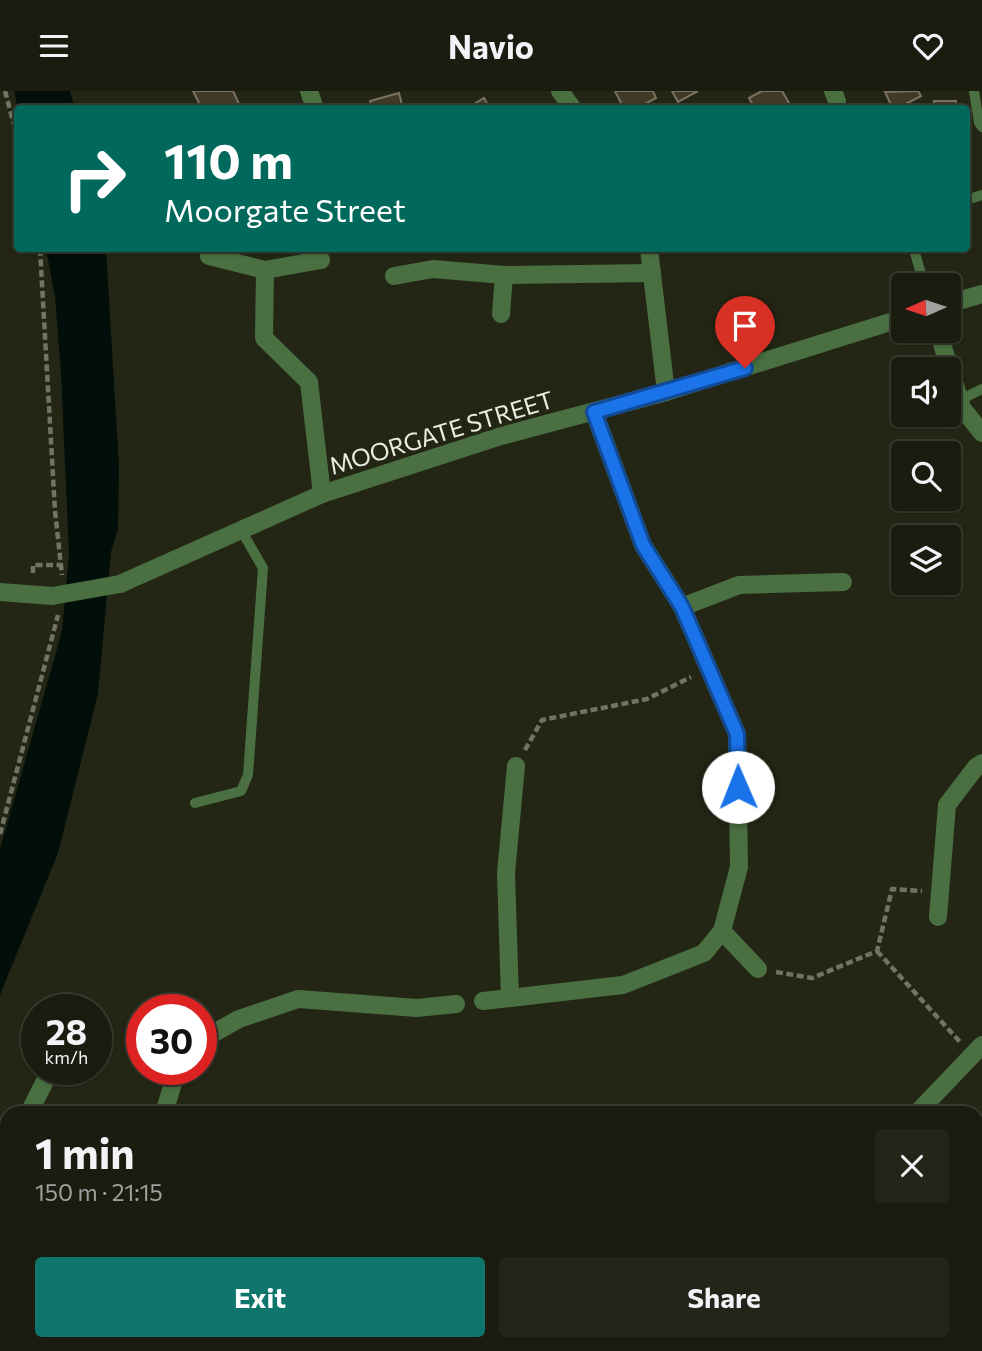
<!DOCTYPE html>
<html lang="en">
<head>
<meta charset="utf-8">
<style>
	body { margin:0; font-family:Commissioner,sans-serif; background:#242519; color:#f1f3f6; height:100vh; display:flex; flex-direction:column; font-size:26px; white-space:nowrap }
	* { box-sizing:border-box; margin:0 }
	p { font-size:23px; color:#a0a19f }
	.icon { flex:none; width:38px; height:38px; fill:none; stroke:currentColor; stroke-width:2; stroke-linecap:round; stroke-linejoin:round }
	.map { position:relative; flex:1; overflow:hidden }
	.details { position:absolute; left:0px; top:1015px; width:984px; height:245px; display:flex; flex-direction:column; background:#1b1c10; border-radius:21px 21px 0 0; box-shadow:0 2px 5px #0004,0 0 0 2px #393a30 }
	.details>* { flex:none }
	.hud { position:absolute; left:14px; top:14px; width:956px; height:147px; border-radius:7px; box-shadow:0 2px 5px #0004,0 0 0 2px #393a30; background:#00695c; color:#fff; overflow:hidden }
	.needle { width:46px; rotate:267deg }
	.buttons { position:absolute; left:891px; top:182px; display:grid; gap:14px }
	.buttons a { display:grid; place-items:center; width:70px; height:70px; border-radius:7px; background:#1b1c10; box-shadow:0 2px 5px #0004,0 0 0 2px #393a30; font-size:35px }
	.speed { position:absolute; left:21px; top:903px; display:flex; gap:14px; font-size:35px; font-weight:700; text-align:center }
	.speed>* { display:grid; place-content:center; width:91px; height:91px; border-radius:50%; background:#1b1c10; box-shadow:0 2px 5px #0004,0 0 0 2px #393a30; line-height:1 }
	.speed small { font-size:18px; font-weight:400 }
	.speed .limit { border:10px solid #d22; background:#fff; color:#111 }
	.pin { position:absolute; display:grid; place-items:center; width:60px; height:60px; color:#fff; margin:-72px -30px; border-radius:50% 50% 50% 0; rotate:-45deg; box-shadow:0 0 7px #0007 }
	.pin .icon { rotate:45deg }
	.me { position:absolute; width:77px; margin:-38px; rotate:359deg; stroke-linejoin:round; filter:drop-shadow(0 0 5px #0008) }
	.turn { display:flex; align-items:center; gap:24px; height:147px; padding:0 35px; font-size:32px }
	.turn .icon { width:91px; height:91px; stroke-width:2.5 }
	.turn b { display:block; font-size:49px; line-height:60px }
	.round { display:grid; place-items:center; flex:none; width:74px; height:74px; border-radius:7px; background:#242519 }
	.head { display:flex; align-items:center; justify-content:space-between; height:119px; padding:0 35px }
	h1 { font-size:42px; font-weight:700; line-height:52px }
	.action { display:flex; gap:14px; margin-top:auto; padding:14px 35px }
	.action a { flex:1; height:80px; border-radius:7px; background:#0f766e; color:#fff; font-size:28px; font-weight:700; line-height:80px; text-align:center }
	.action a+a { background:#242519; color:#f1f3f6 }
	header { display:flex; justify-content:space-between; align-items:center; height:91px; padding:0 35px; background:#1b1c10; font-size:32px; font-weight:700 }
	.map>svg:first-child { display:block }
	.water { fill:#020e09 }
	.building { fill:#403928; stroke:#7a725f; stroke-width:2 }
	.lines { fill:none; stroke-linecap:round; stroke-linejoin:round }
	.path { stroke:#717365; stroke-width:4.5; stroke-dasharray:7 3.5; stroke-linecap:butt }
	.lane { stroke:#4a7042; stroke-width:10 }
	.street { stroke:#4a7042; stroke-width:18 }
	.street-bridge { stroke:#4a7042; stroke-width:18 }
	.route-casing { stroke:#114b97; stroke-width:18 }
	.route { stroke:#1a73e8; stroke-width:12 }
	.labels { text-anchor:middle; dominant-baseline:central; stroke-width:7; stroke-linejoin:round; paint-order:stroke }
	.street-label { font-size:24px; fill:#ebede2; stroke:#242615 }
</style>
</head>
<body>
<header><svg class="icon" aria-label="menu" viewBox="0 0 24 24"><path d="M4 6h16M4 12h16M4 18h16"/></svg>Navio<svg class="icon" aria-label="heart" viewBox="0 0 24 24"><path d="M12 20l-8-8c-3-5 5-10 8-4 3-6 11-1 8 4z"/></svg></header>
<div class="map">
<svg width="982" height="1260" viewBox="0 0 982 1260">
	<rect width="100%" height="100%" fill="#242615"/>
	<!-- water -->
	<g class="water">
		<path d="M14 0H70L75 17H18Z"/>
		<path d="M46 158H106L119 375 118 438 111 461 98 603 58 762 0 904V758L62 540 69 463 61 282 55 206Z"/>
	</g>
	<!-- building -->
	<g class="building">
		<path d="M193 0H233L240 15 235 18H202Z"/>
		<path d="M615 0H653L656 7 636 18H624Z"/>
		<path d="M672 0H698L678 11Z"/>
		<path d="M762 0H782L789 12 779 18H755L749 7Z"/>
		<path d="M918 0 921 5 896 18H893L885 1Z"/>
		<path d="M399 2 403 18H372L370 10Z"/>
		<path d="M484 7 490 18H466Z"/>
		<rect x="934" y="10" width="22" height="8"/>
	</g>
	<g class="lines">
		<!-- path -->
		<g class="path">
			<path d="M5 0 18 49"/>
			<path d="M40 158 55 420 62 484"/>
			<path d="M33 482V474H62"/>
			<path d="M525 659 542 629 647 608 691 586"/>
			<path d="M0 743 58 524"/>
			<path d="M877 860 960 951"/>
			<path d="M776 881 812 887 877 860 892 798 922 800"/>
			<path d="M779 1253 787 1260"/>
		</g>
		<!-- lane -->
		<g class="lane">
			<path d="M974 0 979 32 982 36"/>
			<path d="M966 109 982 104"/>
			<path d="M914 158 924 194"/>
			<path d="M960 309 982 298"/>
			<path d="M195 712 241 700 248 684 263 477 241 439"/>
		</g>
		<!-- street -->
		<g class="street">
			<path d="M309 0 315 18"/>
			<path d="M560 0 573 18"/>
			<path d="M833 0 837 10"/>
			<path d="M649 158 666 301"/>
			<path d="M209 165 265 179 321 169"/>
			<path d="M265 179 264 247 309 291 322 403"/>
			<path d="M394 185 433 178 504 184 652 182"/>
			<path d="M948 213 982 203"/>
			<path d="M501 223 504 184"/>
			<path d="M938 240 962 317 982 342"/>
			<path d="M120 493 322 403 501 345 666 301 903 227"/>
			<path d="M0 501 52 505"/>
			<path d="M682 516 739 494 843 491"/>
			<path d="M516 675 506 782 510 907 623 894 704 862 722 840 739 776 737 643 682 516 643 454 594 321"/>
			<path d="M938 826 947 714 976 676 982 672"/>
			<path d="M722 840 758 878"/>
			<path d="M483 910 510 907"/>
			<path d="M82 919V918"/>
			<path d="M201 949 239 928 298 908 417 917 456 913"/>
			<path d="M29 1022 51 978"/>
			<path d="M164 1022 174 989 181 978"/>
			<path d="M917 1022 982 954"/>
			<path d="M0 1147 7 1110"/>
			<path d="M193 1260 194 1253"/>
			<path d="M426 1260 428 1253"/>
			<path d="M699 1260 708 1253"/>
		</g>
		<!-- street-bridge -->
		<path class="street-bridge" d="M52 505 120 493"/>
	</g>
	<g class="lines">
		<defs>
			<path id="route" d="M738 696 737 643 682 516 643 454 594 321 745 277"/>
		</defs>
		<!-- route casing -->
		<use href="#route" class="route-casing"/>
		<!-- route -->
		<use href="#route" class="route"/>
	</g>
	<g class="labels">
		<!-- street labels -->
		<g class="street-label">
			<text transform="translate(441 341) rotate(-17)">MOORGATE STREET</text>
		</g>
	</g>
</svg>
<div class="buttons">
<a><svg class="needle" viewBox="-14 -14 28 28"><path d="M0-13l5 13h-10z" fill="#e53935"/><path d="M0 13l5-13h-10z" fill="#a0a19f"/></svg></a>
<a><svg class="icon" aria-label="sound" viewBox="0 0 24 24"><path d="M4 9h4l5-4v14l-5-4H4zM17 9q2 3 0 6"/></svg></a>
<a><svg class="icon" aria-label="search" viewBox="0 0 24 24"><circle cx="10" cy="10" r="6"/><path d="M15 15l6 6"/></svg></a>
<a><svg class="icon" aria-label="layers" viewBox="0 0 24 24"><path d="M12 4l9 5-9 5-9-5zM3 14l9 5 9-5"/></svg></a>
</div>
<div class="speed"><div>28<small>km/h</small></div><div class="limit">30</div></div>
<div class="pin" style="left:745px;top:277px;background:#d93025"><svg class="icon" aria-label="arrive" viewBox="0 0 24 24"><path d="M6 21V4h12l-3 4 3 4H6"/></svg></div>
<svg class="me" style="left:738px;top:696px" viewBox="-20 -20 40 40"><circle r="19" fill="#fff"/><path d="M0-13L10 11 0 6-10 11z" fill="#1a73e8"/></svg>
<div class="hud">
<div class="turn"><svg class="icon" aria-label="right" viewBox="0 0 24 24"><path d="M7 20v-9h11M14 6l5 5-5 5"/></svg><div><b>110 m</b>Moorgate Street</div></div>
</div>
<section class="details">
<div class="head"><div><h1>1 min</h1><p>150 m · 21:15</p></div><a class="round"><svg class="icon" aria-label="close" viewBox="0 0 24 24"><path d="M6 6l12 12M18 6L6 18"/></svg></a></div>
<div class="action"><a>Exit</a><a>Share</a></div>
</section>
</div>
</body>
</html>
